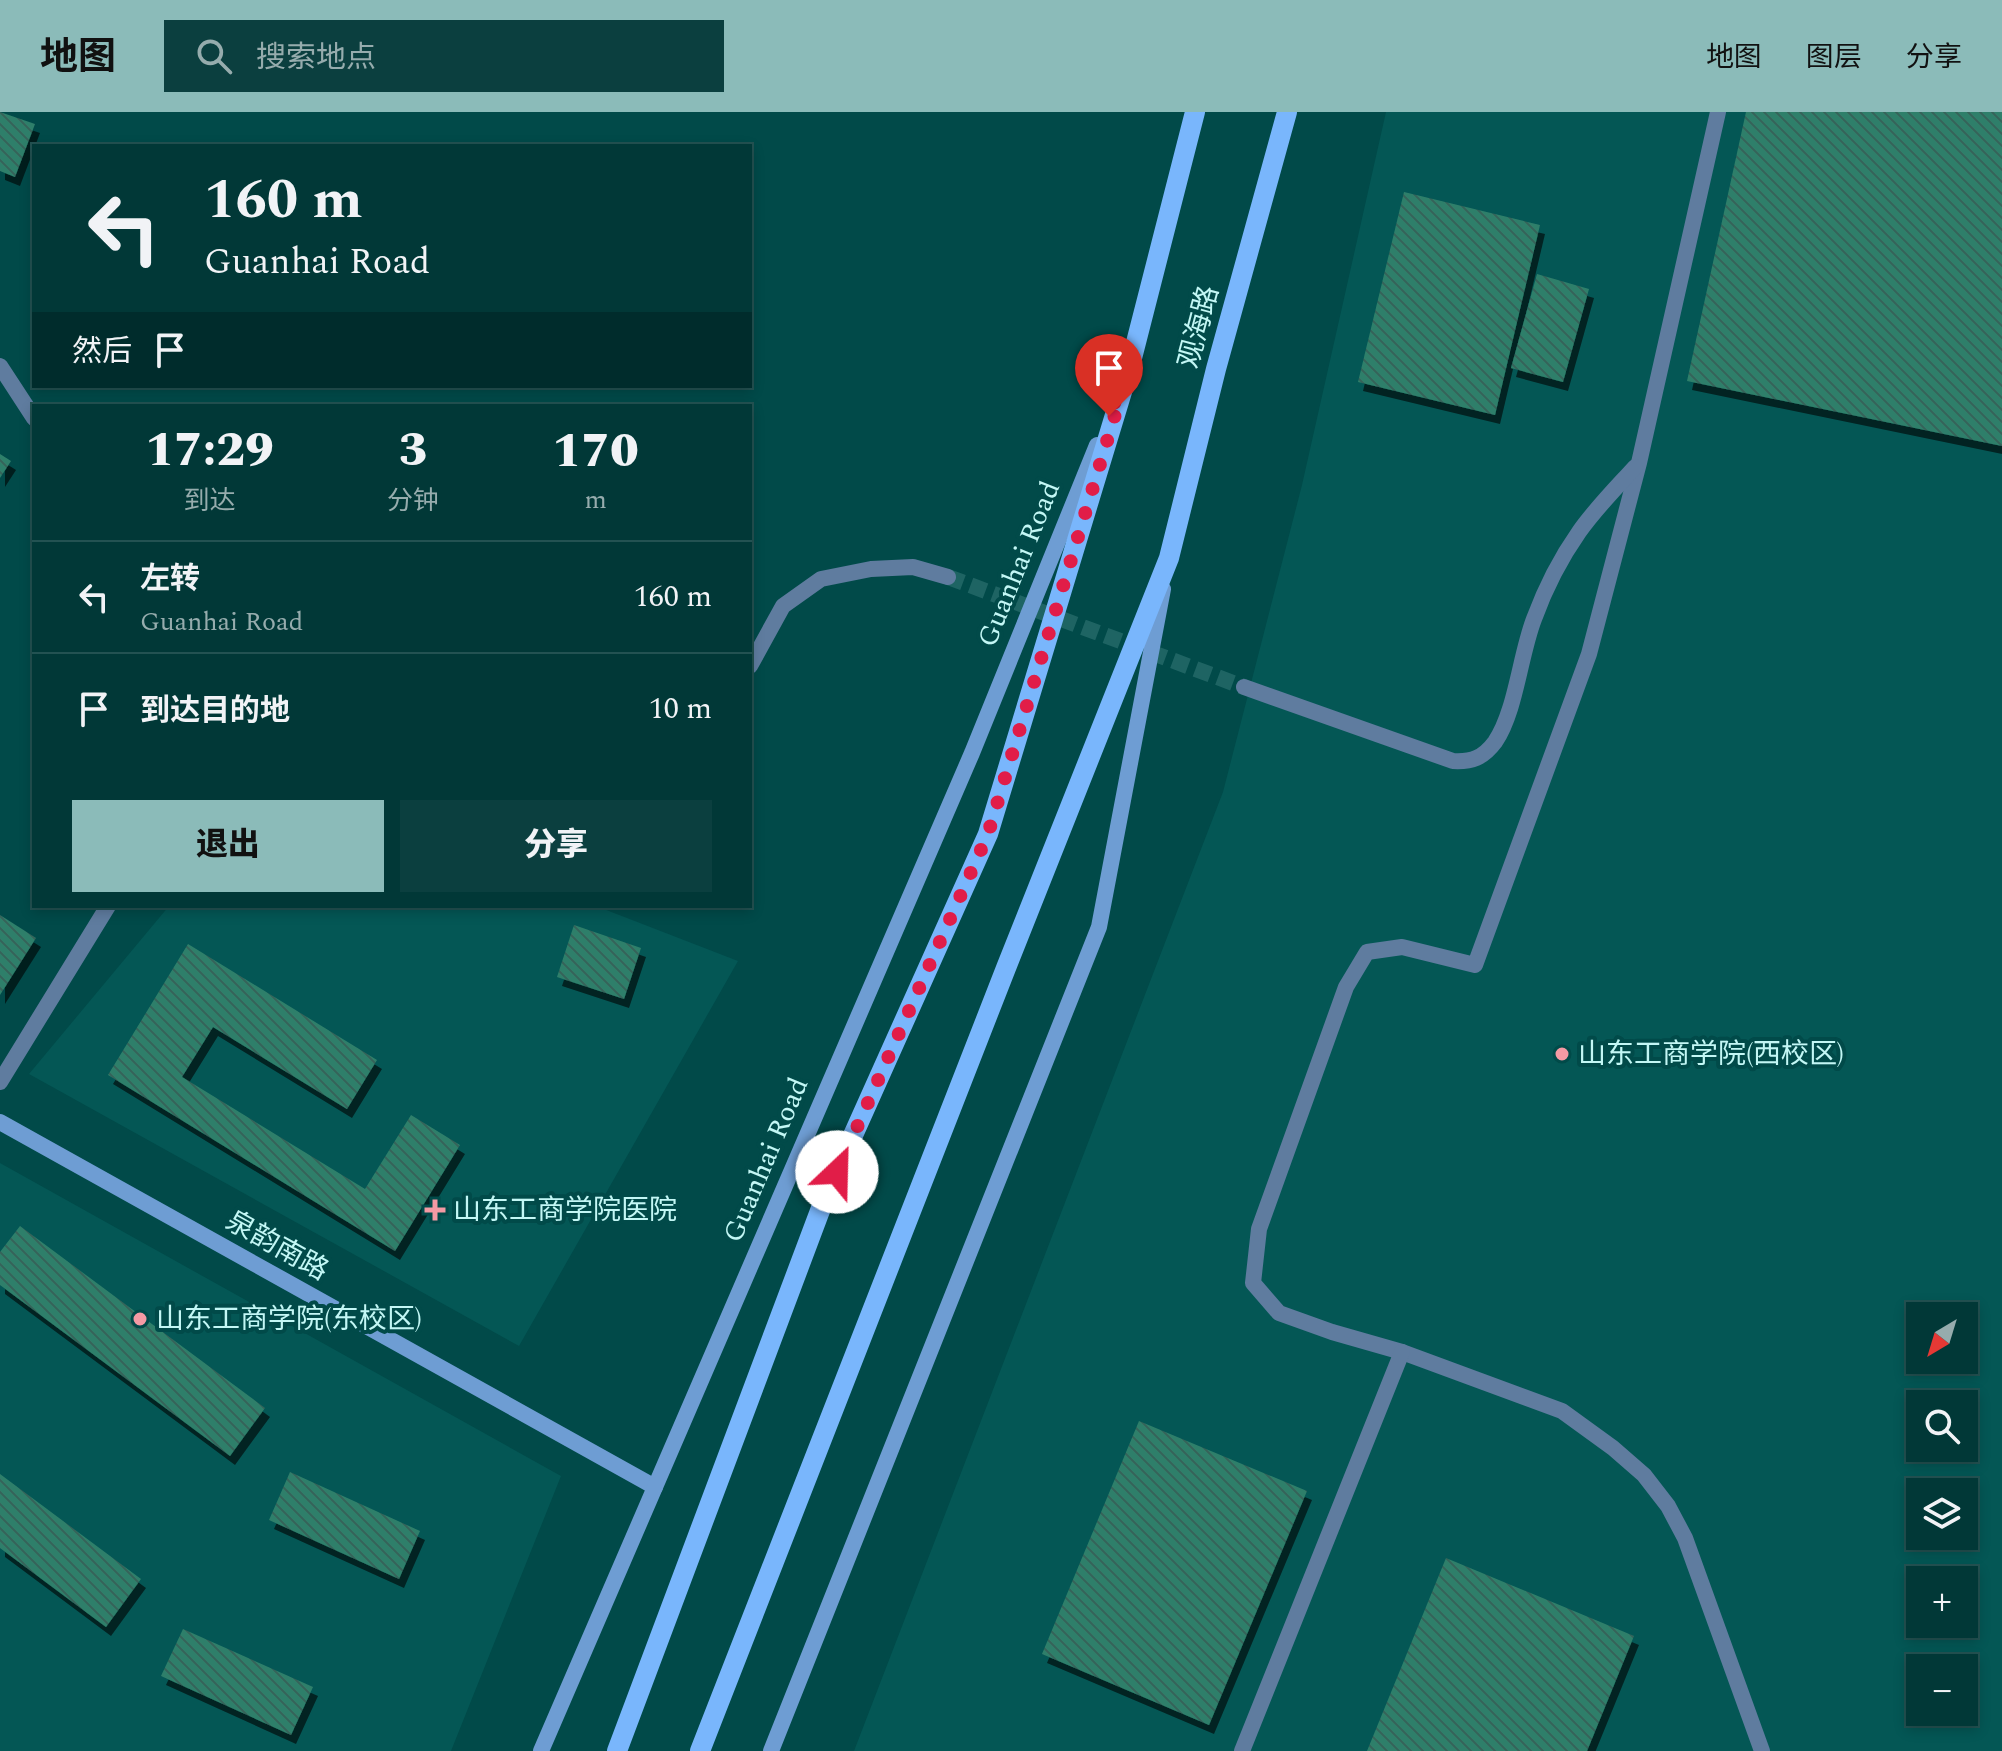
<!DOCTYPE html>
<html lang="zh">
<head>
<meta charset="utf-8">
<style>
	body { margin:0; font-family:Spectral,"Noto Sans SC",serif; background:#0b3f3f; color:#f1f3f6; height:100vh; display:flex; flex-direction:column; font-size:30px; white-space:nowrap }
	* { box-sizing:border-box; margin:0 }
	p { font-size:26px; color:#96acad }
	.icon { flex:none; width:44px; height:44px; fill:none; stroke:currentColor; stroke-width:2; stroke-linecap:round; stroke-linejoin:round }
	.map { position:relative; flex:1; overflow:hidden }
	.panel { position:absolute; left:32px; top:292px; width:720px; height:504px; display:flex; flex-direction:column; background:#013837; border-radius:0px; box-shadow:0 4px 12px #0003,0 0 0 2px #235252 }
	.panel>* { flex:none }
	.banner { position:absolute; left:32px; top:32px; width:720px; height:244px; border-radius:0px; box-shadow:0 4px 12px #0003,0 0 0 2px #235252; background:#013837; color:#f1f3f6; overflow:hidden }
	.needle { width:52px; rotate:218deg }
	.tools { position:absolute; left:1906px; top:1190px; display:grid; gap:16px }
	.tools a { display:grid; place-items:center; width:72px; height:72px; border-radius:0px; background:#013837; box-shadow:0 4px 12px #0003,0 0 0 2px #235252; font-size:40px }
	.pin { position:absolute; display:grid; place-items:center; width:68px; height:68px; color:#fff; margin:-82px -34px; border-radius:50% 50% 50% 0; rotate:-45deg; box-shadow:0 0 8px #0007 }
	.pin .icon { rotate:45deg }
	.me { position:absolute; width:88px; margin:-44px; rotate:24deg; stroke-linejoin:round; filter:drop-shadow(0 0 6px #0008) }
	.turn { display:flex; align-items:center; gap:28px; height:168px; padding:0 40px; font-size:36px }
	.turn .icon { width:104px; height:104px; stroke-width:2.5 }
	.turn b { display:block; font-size:56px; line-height:68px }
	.then { display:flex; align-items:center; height:76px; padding:0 40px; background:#0003; gap:16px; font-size:30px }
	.eta { display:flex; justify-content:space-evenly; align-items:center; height:136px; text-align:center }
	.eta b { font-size:48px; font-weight:800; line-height:56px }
	.primary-button { display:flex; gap:16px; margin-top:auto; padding:16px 40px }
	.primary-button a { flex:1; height:92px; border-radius:0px; background:#8bbbb9; color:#111; font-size:32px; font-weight:800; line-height:92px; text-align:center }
	.primary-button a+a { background:#0b3f3f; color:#f1f3f6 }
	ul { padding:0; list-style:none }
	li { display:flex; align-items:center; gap:24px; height:112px; padding:0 40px; border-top:2px solid #235252 }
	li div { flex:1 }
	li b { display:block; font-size:30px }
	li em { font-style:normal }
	header { display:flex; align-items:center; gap:48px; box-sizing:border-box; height:112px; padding:0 40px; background:#8bbbb9; color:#111 }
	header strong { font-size:38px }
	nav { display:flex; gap:44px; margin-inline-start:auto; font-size:28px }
	.search { width:560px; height:72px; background:#0b3f3f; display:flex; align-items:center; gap:20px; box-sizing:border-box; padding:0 28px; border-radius:0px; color:#96acad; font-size:30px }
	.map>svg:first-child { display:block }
	.built { fill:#045755; fill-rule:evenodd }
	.building { fill:url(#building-back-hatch); filter:url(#shadow) }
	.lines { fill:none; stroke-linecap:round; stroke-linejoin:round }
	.street-tunnel { stroke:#1e6463; stroke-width:16; stroke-dasharray:16 8; stroke-linecap:butt }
	.street { stroke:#5f7c9f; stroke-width:16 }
	.secondary { stroke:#6e9dd3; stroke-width:16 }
	.primary { stroke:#79b6fc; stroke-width:20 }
	.route { stroke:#e11d48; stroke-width:14; stroke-dasharray:0 25.2 }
	.poi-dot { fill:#f49aa4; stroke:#014a49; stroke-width:3 }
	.labels { text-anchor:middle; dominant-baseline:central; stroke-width:8; stroke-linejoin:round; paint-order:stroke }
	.street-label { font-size:28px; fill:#c3f7f5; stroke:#014a49 }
	.poi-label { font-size:28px; fill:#c3f7f5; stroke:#014a49; text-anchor:start }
</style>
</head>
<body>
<header>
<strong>地图</strong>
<div class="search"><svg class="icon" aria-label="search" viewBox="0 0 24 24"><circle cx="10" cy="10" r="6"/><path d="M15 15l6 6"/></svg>搜索地点</div>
<nav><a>地图</a><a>图层</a><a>分享</a></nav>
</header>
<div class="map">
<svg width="2002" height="1639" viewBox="0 0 2002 1639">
	<defs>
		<pattern id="building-back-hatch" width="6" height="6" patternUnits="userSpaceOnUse" patternTransform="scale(2)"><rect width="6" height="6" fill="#2f7f6a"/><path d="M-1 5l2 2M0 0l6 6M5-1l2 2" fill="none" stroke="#34645a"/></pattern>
		<filter id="shadow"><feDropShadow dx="5" dy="9" stdDeviation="0" flood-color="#0009"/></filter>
	</defs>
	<rect width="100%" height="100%" fill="#014a49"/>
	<!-- built -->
	<g class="built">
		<path d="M1386 0H2002V1639H854L1223 680 1302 373ZM1920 1204H1964V1248H1920ZM1920 1292H1964V1336H1920ZM1920 1380H1964V1424H1920ZM1920 1468H1964V1512H1920ZM1920 1556H1964V1600H1920Z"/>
		<path d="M169 794H596L738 849 519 1234 29 962Z"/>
		<path d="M0 1051 561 1364 451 1639H0Z"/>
	</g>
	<!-- building -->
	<g class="building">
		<path d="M0 0 35 12 15 65 0 59Z"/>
		<path d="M1746 0H2002V334L1687 269Z"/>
		<path d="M1404 80 1540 113 1495 303 1358 270Z"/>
		<path d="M1537 162 1589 177 1563 270 1511 256Z"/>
		<path d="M0 342 11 349 0 366Z"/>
		<path d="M0 803 36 826 0 883Z"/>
		<path d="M574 813 641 836 624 887 557 865Z"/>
		<path d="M188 832 377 948 347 997 213 915 182 965 365 1077 411 1003 460 1033 395 1139 108 963Z"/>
		<path d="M20 1114 265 1296 230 1344 0 1173V1140Z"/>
		<path d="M1139 1309 1307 1379 1209 1613 1042 1542Z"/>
		<path d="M290 1360 420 1419 399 1467 269 1408Z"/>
		<path d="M0 1362 141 1467 106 1515 0 1436Z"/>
		<path d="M1446 1446 1634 1524 1587 1639H1367Z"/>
		<path d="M183 1517 313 1575 291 1623 161 1564Z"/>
	</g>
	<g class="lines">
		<!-- street-tunnel -->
		<path class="street-tunnel" d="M948 465 1244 575"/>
		<!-- street -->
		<g class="street">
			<path d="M1718 0 1639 351 1589 542 1475 853 1402 835 1367 840 1346 875 1259 1117 1253 1171 1279 1201 1332 1220 1402 1240 1562 1299 1613 1336 1644 1363 1668 1394 1685 1426 1762 1639"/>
			<path d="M0 254 34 306"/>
			<path d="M750 554 783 494 821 467 871 457 913 455 948 465"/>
			<path d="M1244 575 1453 649C1472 650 1483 646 1495 630 1516 599 1520 543 1534 507 1545 477 1560 447 1579 420 1595 397 1616 376 1635 355"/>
			<path d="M0 970 108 794"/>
			<path d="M1242 1639 1402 1240"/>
		</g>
		<!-- secondary -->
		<g class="secondary">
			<path d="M0 1010 655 1375"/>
			<path d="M541 1639 972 641 1097 333"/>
			<path d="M771 1639 1099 815 1163 477"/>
		</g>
		<!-- primary -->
		<g class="primary">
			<path d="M617 1639 824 1088 988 722 1131 250 1195 0"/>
			<path d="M700 1639 1006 856 1169 446 1216 257 1287 0"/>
		</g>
	</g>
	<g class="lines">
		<!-- route -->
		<path class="route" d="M837 1060 988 722 1131 250 1109 304"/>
	</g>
	<!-- markers -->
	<g class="poi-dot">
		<circle cx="1562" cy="942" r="8"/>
		<path d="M431 1086h8v8h8v8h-8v8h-8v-8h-8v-8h8z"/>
		<circle cx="140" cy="1207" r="8"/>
	</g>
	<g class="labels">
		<!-- street labels -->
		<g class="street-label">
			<text transform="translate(1199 215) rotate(-75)">观海路</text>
			<text transform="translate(1019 452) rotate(-68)">Guanhai Road</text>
			<text transform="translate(766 1048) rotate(-67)">Guanhai Road</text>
			<text transform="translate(277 1134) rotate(29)">泉韵南路</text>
		</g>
		<!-- poi labels -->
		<g class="poi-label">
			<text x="1578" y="942">山东工商学院(西校区)</text>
			<text x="453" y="1098">山东工商学院医院</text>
			<text x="156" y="1207">山东工商学院(东校区)</text>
		</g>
	</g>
</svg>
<div class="tools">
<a><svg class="needle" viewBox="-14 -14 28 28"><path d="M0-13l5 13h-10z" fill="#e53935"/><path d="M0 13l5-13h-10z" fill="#96acad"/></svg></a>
<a><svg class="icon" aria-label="search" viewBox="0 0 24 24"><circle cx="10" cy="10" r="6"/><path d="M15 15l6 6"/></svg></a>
<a><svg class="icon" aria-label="layers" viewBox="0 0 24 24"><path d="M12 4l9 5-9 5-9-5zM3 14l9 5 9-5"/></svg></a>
<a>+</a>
<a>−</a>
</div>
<div class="pin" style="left:1109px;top:304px;background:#d93025"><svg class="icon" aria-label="arrive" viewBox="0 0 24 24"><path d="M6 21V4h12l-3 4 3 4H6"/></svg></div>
<svg class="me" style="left:837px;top:1060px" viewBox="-20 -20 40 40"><circle r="19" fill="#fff"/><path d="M0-13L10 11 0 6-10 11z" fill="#e11d48"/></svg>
<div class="banner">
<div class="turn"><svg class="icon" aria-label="left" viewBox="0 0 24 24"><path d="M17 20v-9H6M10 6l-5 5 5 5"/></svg><div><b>160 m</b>Guanhai Road</div></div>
<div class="then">然后<svg class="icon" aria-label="arrive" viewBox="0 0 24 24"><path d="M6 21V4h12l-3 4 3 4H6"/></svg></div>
</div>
<section class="panel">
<div class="eta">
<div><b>17:29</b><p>到达</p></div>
<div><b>3</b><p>分钟</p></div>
<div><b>170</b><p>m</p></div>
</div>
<ul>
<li><svg class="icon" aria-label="left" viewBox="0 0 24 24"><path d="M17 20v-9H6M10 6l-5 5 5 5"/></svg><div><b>左转</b><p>Guanhai Road</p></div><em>160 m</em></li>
<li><svg class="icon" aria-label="arrive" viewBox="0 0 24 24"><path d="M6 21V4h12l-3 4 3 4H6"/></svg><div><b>到达目的地</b></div><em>10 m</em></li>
</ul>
<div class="primary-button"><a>退出</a><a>分享</a></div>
</section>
</div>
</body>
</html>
